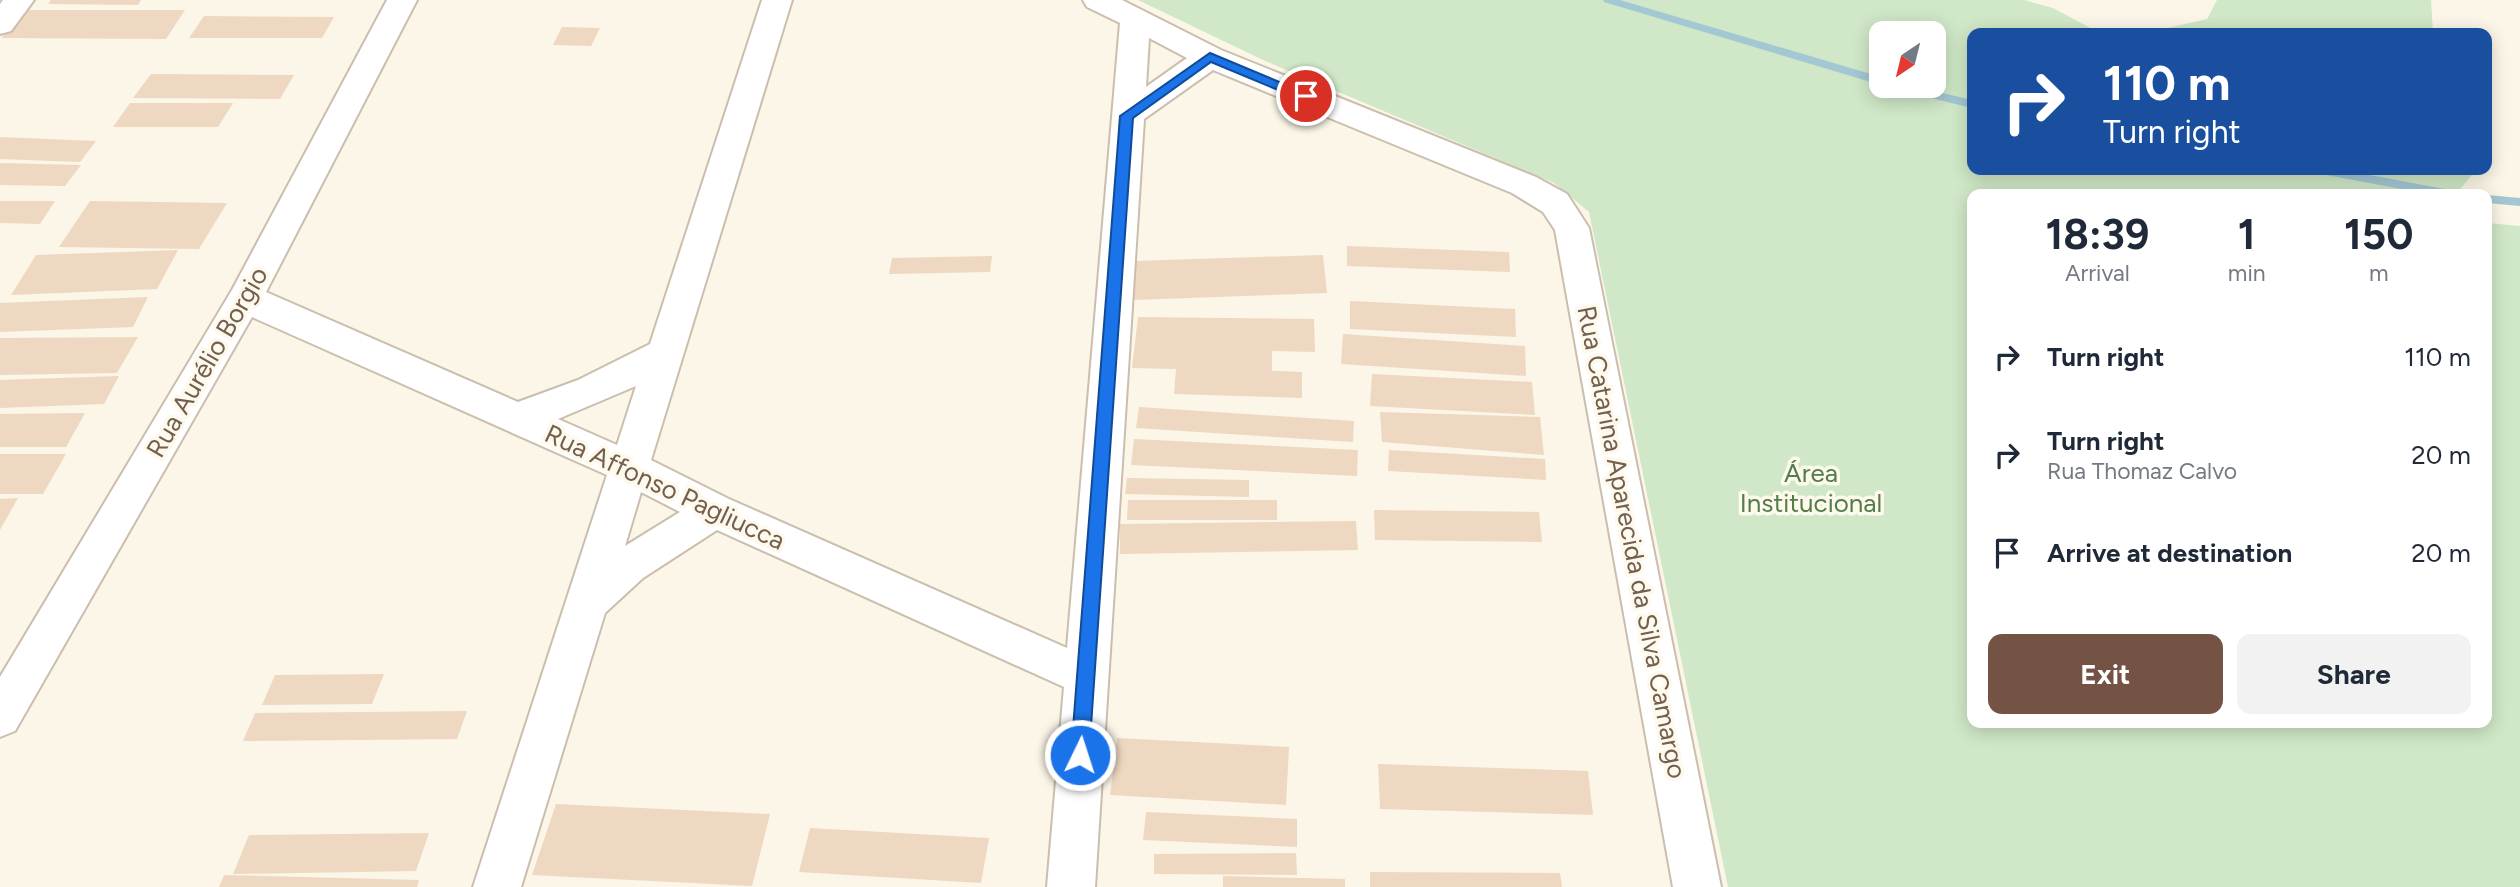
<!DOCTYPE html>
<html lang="en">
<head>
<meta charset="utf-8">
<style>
	body { margin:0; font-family:Figtree,sans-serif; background:#f2f2f3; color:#1f2937; height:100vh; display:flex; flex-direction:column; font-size:26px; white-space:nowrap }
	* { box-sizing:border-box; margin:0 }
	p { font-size:23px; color:#747a83 }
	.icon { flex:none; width:38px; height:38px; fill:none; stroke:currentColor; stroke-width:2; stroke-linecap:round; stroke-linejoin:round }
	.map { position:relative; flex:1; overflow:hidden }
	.drawer { position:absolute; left:1967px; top:189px; width:525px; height:539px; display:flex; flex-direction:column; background:#fff; border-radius:14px; box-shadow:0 4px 18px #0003 }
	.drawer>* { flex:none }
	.guide { position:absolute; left:1967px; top:28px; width:525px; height:147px; border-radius:14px; box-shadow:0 4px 18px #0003; background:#1a4fa0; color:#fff; overflow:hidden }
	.needle { width:46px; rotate:215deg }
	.fabs { position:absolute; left:1869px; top:21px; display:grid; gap:14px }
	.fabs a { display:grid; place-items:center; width:77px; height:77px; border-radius:14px; background:#fff; box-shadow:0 4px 18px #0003; font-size:35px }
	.pin { position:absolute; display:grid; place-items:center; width:60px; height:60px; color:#fff; margin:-30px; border:4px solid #fff; border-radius:50%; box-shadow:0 2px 7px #0007 }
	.me { position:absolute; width:77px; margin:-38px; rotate:4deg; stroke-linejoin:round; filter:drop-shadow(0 0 5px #0008) }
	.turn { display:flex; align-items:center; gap:24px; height:147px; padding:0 21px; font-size:32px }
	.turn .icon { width:91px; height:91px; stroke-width:2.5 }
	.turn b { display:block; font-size:49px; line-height:60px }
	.eta { display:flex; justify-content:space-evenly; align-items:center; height:119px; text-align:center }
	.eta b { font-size:42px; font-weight:700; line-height:49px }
	.action { display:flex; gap:14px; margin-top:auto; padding:14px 21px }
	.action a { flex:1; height:80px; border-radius:14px; background:#745244; color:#fff; font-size:28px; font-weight:700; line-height:80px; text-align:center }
	.action a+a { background:#f2f2f3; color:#1f2937 }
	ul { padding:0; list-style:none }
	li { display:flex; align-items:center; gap:21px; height:98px; padding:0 21px }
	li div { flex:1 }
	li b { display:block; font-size:26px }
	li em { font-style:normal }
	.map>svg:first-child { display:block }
	.green { fill:#d0e8c7; fill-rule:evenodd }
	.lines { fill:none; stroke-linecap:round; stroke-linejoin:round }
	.stream { fill:#a4c7d4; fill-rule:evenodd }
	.building { fill:#eed8c1 }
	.minor-casing { stroke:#ccbeae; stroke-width:4 }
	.minor { fill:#fff; fill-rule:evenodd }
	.route { fill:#1a73e8; stroke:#114b97; stroke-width:2 }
	.labels { text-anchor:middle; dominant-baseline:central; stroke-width:7; stroke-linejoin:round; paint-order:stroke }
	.street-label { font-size:26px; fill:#735f4d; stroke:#fef9ed }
	.park-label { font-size:26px; fill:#537d49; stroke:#fef9ed }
</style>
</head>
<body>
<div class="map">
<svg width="2520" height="887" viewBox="0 0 2520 887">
	<rect width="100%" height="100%" fill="#fbf6e7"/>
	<!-- green -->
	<path class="green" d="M1138 0H2024L2053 8 2096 31H2155L2207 19 2217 0H2431L2433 33H1972V170H2476L2456 194H1972V723H2487V223L2520 226V887H1728L1589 212 1554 183 1263 60ZM1881 33H1934V86H1881Z"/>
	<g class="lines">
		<!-- stream -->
		<g class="stream">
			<path d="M1603 0H1620L1881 77V85L1604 2Z"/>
			<path d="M1892 86H1913L1972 100V108L1898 90Z"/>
			<path d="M2315 170H2343L2450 190 2456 194H2428L2321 174Z"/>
			<path d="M2487 195 2520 198V206L2487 203Z"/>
		</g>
	</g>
	<!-- building -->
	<g class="building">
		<path d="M51 0H141L138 5 48 4Z"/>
		<path d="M24 10H185L166 39 2 38Z"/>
		<path d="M204 16 334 17 322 38H189Z"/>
		<path d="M562 27 600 28 591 46 553 45Z"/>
		<path d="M151 74 294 75 280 99 133 98Z"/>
		<path d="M130 103H233L218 127H113Z"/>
		<path d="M0 137 96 141 80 162 0 159Z"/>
		<path d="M0 163 81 165 65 186 0 185Z"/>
		<path d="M0 201H55L40 224 0 223Z"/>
		<path d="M90 201 227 203 199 249 59 247Z"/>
		<path d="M1347 246 1509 252 1510 272 1347 266Z"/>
		<path d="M178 250 157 289 11 295 36 255Z"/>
		<path d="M1323 255 1327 293 1134 300V261Z"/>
		<path d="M992 256 990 272 889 274 892 258Z"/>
		<path d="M148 297 133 327 0 332V303Z"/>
		<path d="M1350 301 1515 309 1516 337 1350 329Z"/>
		<path d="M1138 317 1314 319 1315 352 1272 351V371L1250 370 1302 372V398L1174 394 1176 369 1132 368Z"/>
		<path d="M1343 334 1525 346 1526 376 1341 364Z"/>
		<path d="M138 337 117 373 0 375V338Z"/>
		<path d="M1372 374 1532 382 1535 415 1370 406Z"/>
		<path d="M119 376 104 404 0 408V380Z"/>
		<path d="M1139 407 1354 421 1353 442 1136 428Z"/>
		<path d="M1380 412 1540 417 1544 455 1382 442Z"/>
		<path d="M85 413 66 447H0V414Z"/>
		<path d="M1134 439 1358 450 1357 476 1131 465Z"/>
		<path d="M1389 450 1545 459 1546 480 1388 471Z"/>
		<path d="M0 454H66L43 494H0Z"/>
		<path d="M1127 478 1249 480V497L1125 494Z"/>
		<path d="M18 498 0 530V499Z"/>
		<path d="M1128 500H1277V520H1127Z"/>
		<path d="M1374 510 1539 512 1542 542 1375 540Z"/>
		<path d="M1356 521 1358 550 1120 554V524Z"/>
		<path d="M384 674 372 704 262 705 275 675Z"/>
		<path d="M467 711 457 739 243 741 255 713Z"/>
		<path d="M1117 738 1289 747 1286 805 1110 795Z"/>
		<path d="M1378 764 1588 771 1593 815 1380 809Z"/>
		<path d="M556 804 770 814 752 886 532 875Z"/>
		<path d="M1146 812 1297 819V847L1143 840Z"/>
		<path d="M810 828 989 838 981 883 799 872Z"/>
		<path d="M429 833 416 871 233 874 249 835Z"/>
		<path d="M1296 853 1297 875 1154 874V854Z"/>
		<path d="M1370 872 1560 873 1562 887H1370Z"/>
		<path d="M224 875 419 880 417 887H219Z"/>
		<path d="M1223 876 1345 879V887H1223Z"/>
	</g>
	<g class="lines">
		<defs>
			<g id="minor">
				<path d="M3 0H34L11 31 0 34V4Z"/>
				<path d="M387 0H417L266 292 518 402 578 380 650 344 762 0H792L651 460 729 499 1067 648 1120 23 1087 7 1083 0H1122L1221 50 1536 177 1567 194 1589 228 1721 887H1673L1555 230 1543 212 1512 193 1213 70 1144 119 1095 887H1047L1064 687 717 530 643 578 605 613 521 887H473L607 475 252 317 15 731 0 737V677L232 290ZM1149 38 1187 58 1146 87ZM636 386 617 445 558 419ZM641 492 680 512 625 546Z"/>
			</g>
		</defs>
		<!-- minor casing -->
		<use href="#minor" class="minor-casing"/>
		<!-- minor -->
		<use href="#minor" class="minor"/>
	</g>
	<!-- route -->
	<path class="route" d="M1210 53 1313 96 1306 101 1302 100 1211 62 1133 118 1089 755 1086 761 1080 764 1073 761 1071 755 1120 116Z"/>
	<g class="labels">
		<!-- street labels -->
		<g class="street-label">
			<text transform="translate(207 362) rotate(-60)">Rua Aurélio Borgio</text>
			<text transform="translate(665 487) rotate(25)">Rua Affonso Pagliucca</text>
			<text transform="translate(1632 542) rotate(79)">Rua Catarina Aparecida da Silva Camargo</text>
		</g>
		<!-- park labels -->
		<g class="park-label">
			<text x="1811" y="473">Área<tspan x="1811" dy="30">Institucional</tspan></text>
		</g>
	</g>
</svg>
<div class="fabs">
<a><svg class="needle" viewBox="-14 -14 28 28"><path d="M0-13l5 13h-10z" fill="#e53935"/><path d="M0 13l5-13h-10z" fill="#747a83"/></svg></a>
</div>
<div class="pin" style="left:1306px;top:96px;background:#d93025"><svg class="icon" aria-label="arrive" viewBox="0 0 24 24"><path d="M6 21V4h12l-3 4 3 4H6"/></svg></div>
<svg class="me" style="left:1080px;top:755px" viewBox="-20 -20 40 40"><circle r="17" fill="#1a73e8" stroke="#fff" stroke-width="3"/><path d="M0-11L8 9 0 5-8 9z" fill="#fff"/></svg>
<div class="guide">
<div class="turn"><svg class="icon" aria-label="right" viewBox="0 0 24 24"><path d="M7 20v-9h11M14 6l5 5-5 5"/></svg><div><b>110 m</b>Turn right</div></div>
</div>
<section class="drawer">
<div class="eta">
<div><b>18:39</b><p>Arrival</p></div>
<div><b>1</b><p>min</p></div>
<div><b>150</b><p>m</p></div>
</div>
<ul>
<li><svg class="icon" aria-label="right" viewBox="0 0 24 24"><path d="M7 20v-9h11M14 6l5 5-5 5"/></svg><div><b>Turn right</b></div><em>110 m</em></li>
<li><svg class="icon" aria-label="right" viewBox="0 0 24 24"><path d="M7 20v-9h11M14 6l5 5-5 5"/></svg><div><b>Turn right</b><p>Rua Thomaz Calvo</p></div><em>20 m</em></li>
<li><svg class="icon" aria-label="arrive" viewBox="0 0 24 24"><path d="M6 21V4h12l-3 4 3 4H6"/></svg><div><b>Arrive at destination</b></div><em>20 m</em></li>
</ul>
<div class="action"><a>Exit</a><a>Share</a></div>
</section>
</div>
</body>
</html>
